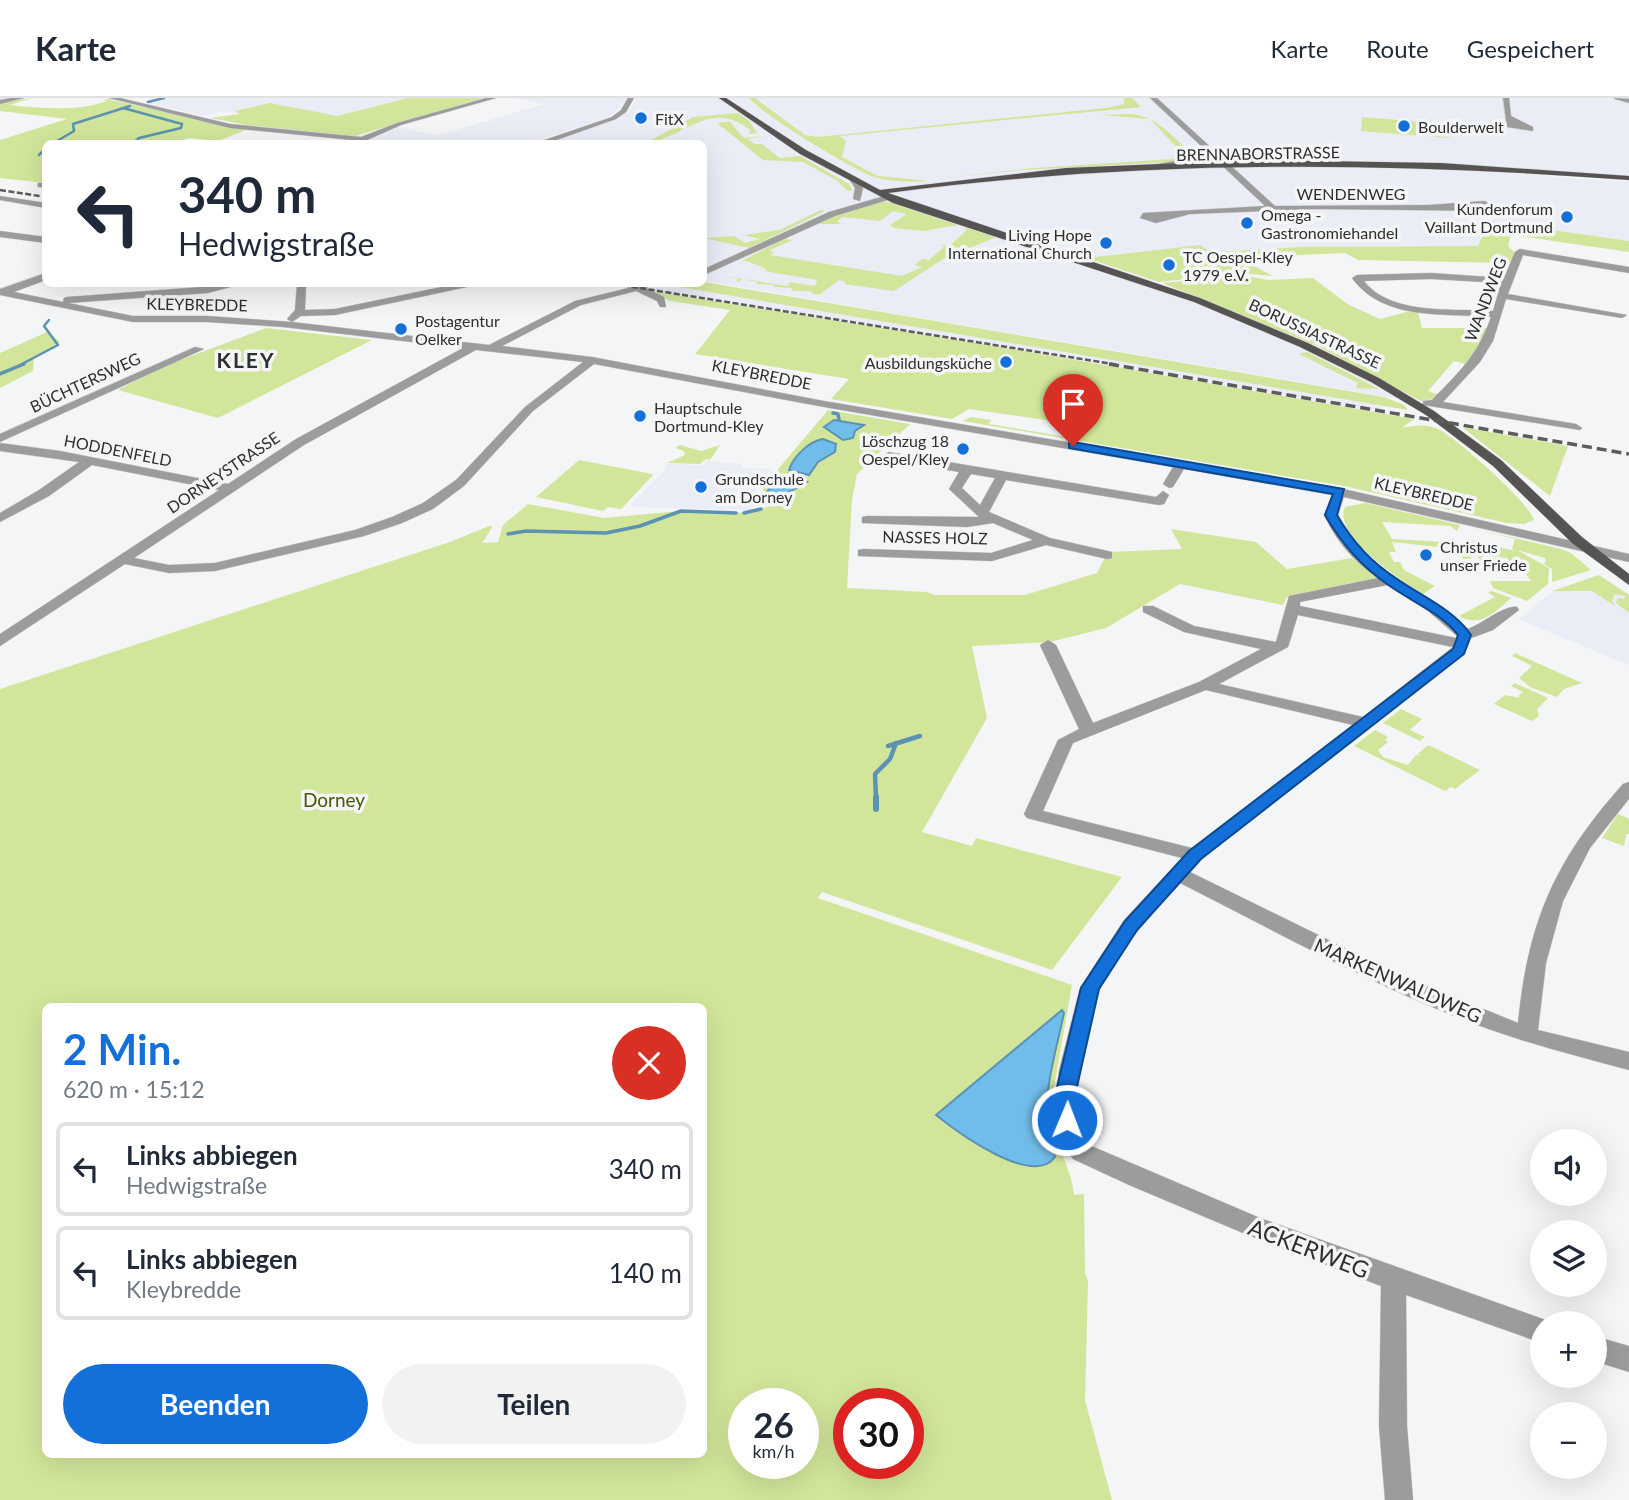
<!DOCTYPE html>
<html lang="de">
<head>
<meta charset="utf-8">
<style>
	body { margin:0; font-family:Lato,sans-serif; background:#f2f2f3; color:#1f2937; height:100vh; display:flex; flex-direction:column; font-size:26px; white-space:nowrap }
	* { box-sizing:border-box; margin:0 }
	p { font-size:23px; color:#747a83 }
	.icon { flex:none; width:38px; height:38px; fill:none; stroke:currentColor; stroke-width:2; stroke-linecap:round; stroke-linejoin:round }
	.map { position:relative; flex:1; overflow:hidden }
	.side { position:absolute; left:42px; top:905px; width:665px; height:455px; display:flex; flex-direction:column; background:#fff; border-radius:10px; box-shadow:0 7px 28px #0002 }
	.side>* { flex:none }
	.guide { position:absolute; left:42px; top:42px; width:665px; height:147px; border-radius:10px; box-shadow:0 7px 28px #0002; background:#fff; color:#1f2937; overflow:hidden }
	.fabs { position:absolute; left:1530px; top:1031px; display:grid; gap:14px }
	.fabs a { display:grid; place-items:center; width:77px; height:77px; border-radius:50%; background:#fff; box-shadow:0 7px 28px #0002; font-size:35px }
	.speed { position:absolute; left:728px; top:1290px; display:flex; gap:14px; font-size:35px; font-weight:700; text-align:center }
	.speed>* { display:grid; place-content:center; width:91px; height:91px; border-radius:50%; background:#fff; box-shadow:0 7px 28px #0002; line-height:1 }
	.speed small { font-size:18px; font-weight:400 }
	.speed .limit { border:10px solid #d22; background:#fff; color:#111 }
	.pin { position:absolute; display:grid; place-items:center; width:60px; height:60px; color:#fff; margin:-72px -30px; border-radius:50% 50% 50% 0; rotate:-45deg; box-shadow:0 0 7px #0007 }
	.pin .icon { rotate:45deg }
	.me { position:absolute; width:77px; margin:-38px; rotate:1deg; stroke-linejoin:round; filter:drop-shadow(0 0 5px #0008) }
	.turn { display:flex; align-items:center; gap:24px; height:147px; padding:0 21px; font-size:32px }
	.turn .icon { width:91px; height:91px; stroke-width:2.5 }
	.turn b { display:block; font-size:49px; line-height:60px }
	.round { display:grid; place-items:center; flex:none; width:74px; height:74px; border-radius:37px; background:#f2f2f3 }
	.head { display:flex; align-items:center; justify-content:space-between; height:119px; padding:0 21px }
	h1 { font-size:42px; font-weight:700; line-height:52px; color:#1370d9 }
	.button { display:flex; gap:14px; margin-top:auto; padding:14px 21px }
	.button a { flex:1; height:80px; border-radius:42px; background:#1370d9; color:#fff; font-size:28px; font-weight:700; line-height:80px; text-align:center }
	.button a+a { background:#f2f2f3; color:#1f2937 }
	ul { padding:0; list-style:none }
	li { display:flex; align-items:center; gap:21px; height:94px; margin:0 14px 10px; padding:0 7px; border:4px solid #e0e1e3; border-radius:10px }
	li div { flex:1 }
	li b { display:block; font-size:26px }
	li em { font-style:normal }
	header { display:flex; align-items:center; gap:42px; box-sizing:border-box; height:98px; padding:0 35px; background:#fff; border-bottom:2px solid #e0e1e3 }
	header strong { font-size:33px }
	nav { display:flex; gap:38px; margin-inline-start:auto; font-size:24px }
	.map>svg:first-child { display:block }
	.built { fill:#eaecf6 }
	.green { fill:#d1e69a; fill-rule:evenodd }
	.water { fill:#70bcea; stroke:#5c92b2; stroke-width:2 }
	.lines { fill:none; stroke-linecap:round; stroke-linejoin:round }
	.stream-far3 { stroke:#5c92b2; stroke-width:2.5 }
	.stream-far2 { stroke:#5c92b2; stroke-width:3.5 }
	.stream-far1 { stroke:#5c92b2; stroke-width:4.5 }
	.stream { stroke:#5c92b2; stroke-width:6 }
	.minor-casing { stroke:#d1d1d3; stroke-width:1 }
	.major-casing { stroke:#d1d1d3; stroke-width:1 }
	.minor { fill:#9d9c9c; fill-rule:evenodd }
	.major { fill:#565453; fill-rule:evenodd }
	.rail-far1 { stroke:#5c5c5d; stroke-width:2.5; stroke-dasharray:6 2.5; stroke-linecap:butt }
	.rail { stroke:#5c5c5d; stroke-width:3.5; stroke-dasharray:10 5; stroke-linecap:butt }
	.route { fill:#1370d9; stroke:#0c498d; stroke-width:2 }
	.poi-dot { fill:#1370d9; stroke:#f4f5f7; stroke-width:2.5 }
	.labels { text-anchor:middle; dominant-baseline:central; stroke-width:7; stroke-linejoin:round; paint-order:stroke }
	.far-poi-label { font-size:16px; fill:#2f2f30; stroke:#f4f5f7; text-anchor:start }
	.far-street-label { font-size:16px; fill:#2f2f30; stroke:#f4f5f7 }
	.park-label { font-size:19px; fill:#495901; stroke:#f4f5f7 }
	.street-label { font-size:19px; fill:#2f2f30; stroke:#f4f5f7 }
	.far-district-label { font-size:21px; font-weight:bold; letter-spacing:2px; fill:#2f2f30; stroke:#f4f5f7 }
	.near-street-label { font-size:23px; fill:#2f2f30; stroke:#f4f5f7 }
</style>
</head>
<body>
<header>
<strong>Karte</strong>
<nav><a>Karte</a><a>Route</a><a>Gespeichert</a></nav>
</header>
<div class="map">
<svg width="1629" height="1402" viewBox="0 0 1629 1402">
	<rect width="100%" height="100%" fill="#f4f5f7"/>
	<!-- built -->
	<g class="built">
		<path d="M171 0H408L337 18 244 17 224 13 203 18 149 5Z"/>
		<path d="M514 0H627L615 15 604 21 527 45 360 46 396 29 439 37 545 6Z"/>
		<path d="M636 0H1629V80L1479 68 1346 64 1629 84V143L1490 123 1478 148 1302 149 1212 154 1241 174 1143 184 1298 246 1406 302 704 183V46H545L620 19 629 12Z"/>
		<path d="M602 186H662L987 239 1383 308 1387 316 1035 255Z"/>
		<path d="M707 363 742 366V370L772 371 758 384 752 412 636 409 631 406 664 373 666 366 702 367Z"/>
		<path d="M1599 477 1629 497V567L1518 521 1553 493Z"/>
	</g>
	<!-- green -->
	<g class="green">
		<path d="M33 0 9 7C43 10 76 14 107 3L103 1H107L246 32 218 43 188 40 173 46H46L45 85 0 80V42L67 21 0 13V5Z"/>
		<path d="M408 0H483L355 38 247 27 210 20 240 16 235 13 270 5 337 18Z"/>
		<path d="M749 0H755L805 37 818 39 1106 10 1124 6V0H1132L1141 9 840 38 846 43 842 59 878 78 929 83C910 84 892 84 874 79 850 70 766 19 749 0Z"/>
		<path d="M738 15 749 23 757 35 749 36 750 32C709 0 684 41 646 45L693 19Z"/>
		<path d="M1132 16C1157 19 1171 37 1189 53V59L1169 64 1023 72 935 81 1035 70 1173 61 1184 57 1150 21 1100 17Z"/>
		<path d="M1362 19 1447 26 1449 40 1361 33Z"/>
		<path d="M724 24H730L744 40 765 38 747 41 755 46H762L780 60 800 58 849 86 853 93H848L836 82 803 64 763 62 717 25Z"/>
		<path d="M869 104H889L958 127 923 133 894 130 890 127 907 116 893 113 880 123 843 119 837 123 841 126H815Z"/>
		<path d="M821 112 825 113 749 150 704 140 734 138 745 145 760 141 744 137 779 132Z"/>
		<path d="M1490 123 1629 143V154L1511 137 1508 148 1516 156 1511 165 1358 162 1345 155 1299 157 1247 164 1273 178 1240 175 1159 184 1087 160 1200 147 1211 154 1302 149 1478 148Z"/>
		<path d="M967 130 996 139 943 161 894 193 844 186 846 184 839 182 819 197 811 195 812 193H794L791 192 793 190 773 189 775 187 757 186V184L742 181 739 184 736 183 738 181 724 178 787 188 790 184 815 188 817 182 765 173 766 170 759 171 763 169 743 162 784 141 793 142 770 152 774 155 770 157 902 178 922 169 915 167 922 161 929 162 944 149 940 147 949 148 967 132 962 131Z"/>
		<path d="M1241 177 1268 182 1313 180 1349 207 1380 221 1410 213 1418 214 1422 230H1490L1468 267 1454 263 1428 293 1439 297 1438 300 1421 303 1315 247 1162 185Z"/>
		<path d="M704 184 1384 299 1404 307 1408 312 662 186Z"/>
		<path d="M652 193 1036 255 1414 321 1402 330C1415 327 1428 326 1440 332 1459 343 1528 403 1534 422L1524 426 1507 425 1344 388 963 323 971 319 991 322 989 326 1079 341 1087 328 969 311 952 321 831 301 849 281 695 256 730 212 670 203Z"/>
		<path d="M266 230 372 242 218 320 118 292 162 269Z"/>
		<path d="M47 234 60 244 34 260 33 273 0 290V255Z"/>
		<path d="M1307 254 1379 291 1356 290 1358 285 1299 256Z"/>
		<path d="M828 312 910 326 857 376 852 402 847 490 927 494 935 497H1025L1097 475 1108 454 1182 451 1171 431 1256 444 1287 471 1352 460 1377 480 1287 499 1283 507 1180 486 1106 530 1050 544 972 548 987 620 922 734 972 748 976 740 1122 779 1052 872 822 794 818 800 1072 887 1050 1012C1052 1042 1071 1067 1074 1097L1084 1096 1085 1175 1088 1183 1085 1302 1112 1402H0V591L450 444 489 428H493L482 445 498 444 503 427 528 406 604 420 679 413 752 415 769 408 760 405 764 388ZM46 908H704V1356H46ZM744 1306H803V1365H744ZM849 1306H908V1365H849Z"/>
		<path d="M1462 329 1568 348 1550 398Z"/>
		<path d="M680 347 701 353 720 347 710 362 706 361 700 366 667 365 685 357 684 353 675 350Z"/>
		<path d="M579 362 652 376 653 377 621 411 608 409 603 413 536 399Z"/>
		<path d="M1366 405 1460 427 1457 433 1450 428 1382 424 1392 441 1461 445 1472 461H1463L1457 451 1392 444 1396 454H1389L1394 464H1400L1404 472 1435 488 1423 496C1402 483 1332 437 1345 409Z"/>
		<path d="M1472 430 1561 451 1571 455 1591 472 1552 484V471L1543 465 1546 464 1545 460 1517 452 1549 470 1548 486 1527 503 1493 490 1490 483H1531L1521 469 1513 468 1507 460 1483 458 1491 471H1486L1466 441 1515 453 1512 451 1515 441Z"/>
		<path d="M1599 477 1629 497V515L1616 505 1618 500 1625 501V498L1615 496 1612 503 1615 508 1592 493H1552Z"/>
		<path d="M1492 493 1511 500C1495 514 1481 530 1459 518L1495 499 1488 495Z"/>
		<path d="M1515 555 1582 585 1564 591 1557 599 1530 589 1519 580 1532 568 1512 558Z"/>
		<path d="M1515 585 1548 600 1537 611 1539 618 1532 623 1494 606 1505 597 1521 600 1518 598 1523 594 1511 588Z"/>
		<path d="M1401 611 1422 621 1410 632 1425 639 1420 643 1383 625Z"/>
		<path d="M1375 632 1388 639 1385 642 1388 644 1378 652 1383 659 1408 667 1416 657 1422 658 1418 656 1428 647 1480 672 1455 691 1451 689 1445 693 1354 648Z"/>
		<path d="M1618 716 1629 721V736H1626L1624 748 1602 740Z"/>
	</g>
	<!-- water -->
	<g class="water">
		<path d="M834 322 864 327 855 333 853 340 843 342 824 329Z"/>
		<path d="M823 341 836 346 835 354 818 364 809 377 789 372C793 359 809 343 823 341Z"/>
		<path d="M781 378 795 379 807 384 768 406 764 405 765 396Z"/>
		<path d="M1062 912 1064 915C1053 968 1037 1006 1055 1059 1033 1090 957 1034 936 1017Z"/>
	</g>
	<g class="lines">
		<!-- stream-far3 -->
		<g class="stream-far3">
			<path d="M148 4 164 0"/>
			<path d="M123 10 182 26 181 30 139 40 132 46"/>
			<path d="M52 46 74 33 73 26 130 8"/>
			<path d="M39 57 46 50"/>
			<path d="M20 267 58 247 44 228 49 222"/>
		</g>
		<!-- stream-far2 -->
		<g class="stream-far2">
			<path d="M0 276 24 266"/>
			<path d="M833 315 838 316 839 322"/>
			<path d="M744 415 761 411"/>
			<path d="M508 436 526 433 606 435 640 428 681 413 736 415"/>
		</g>
		<!-- stream-far1 -->
		<g class="stream-far1">
			<path d="M888 648 920 638"/>
			<path d="M876 700 875 676 890 661 896 645"/>
		</g>
		<!-- stream -->
		<path class="stream" d="M876 699V711"/>
		<defs>
			<g id="minor">
				<path d="M11 0H24L0 6V2Z"/>
				<path d="M109 0H120L230 26 361 39 397 25 486 0H496L401 27 358 46H347L352 42 230 30Z"/>
				<path d="M628 0H634L626 14 616 21 545 46H533L612 19 621 12Z"/>
				<path d="M1150 0H1157L1275 108 1429 107 1484 103 1501 110 1497 113 1317 111 1190 116 1156 125 1140 120 1143 115 1265 108Z"/>
				<path d="M1503 0H1509L1511 18 1533 29V33L1507 29Z"/>
				<path d="M1614 0 1629 1V5L1615 1Z"/>
				<path d="M1195 49 1202 51 1196 64 1156 69 1152 67 1190 60Z"/>
				<path d="M847 78H853L863 90 860 103 853 101 855 90Z"/>
				<rect x="38" y="85" width="8" height="4"/>
				<path d="M888 97 891 101 835 118 704 177V171L829 114Z"/>
				<path d="M0 98 46 105V110L0 102Z"/>
				<path d="M0 133 46 139V145L0 139Z"/>
				<path d="M1520 151 1629 169V175L1523 157 1508 196 1627 217 1622 220 1506 201 1493 243 1480 264 1443 304 1576 326 1582 330 1580 332 1423 307V303L1432 302C1459 274 1478 257 1491 219 1443 215 1383 223 1352 180L1357 177 1431 175 1504 180 1515 154ZM1431 181 1501 185 1493 213C1453 210 1391 218 1364 183Z"/>
				<path d="M46 175V182L14 194 63 204 64 200 67 199 242 186 208 195 68 205 133 218H207L292 224 287 221 295 212 297 186H306L305 212 335 211 456 186H471L467 189 335 217 301 218 292 224 489 247 575 203 645 186 649 188 646 190 664 199 666 209H660L657 203 636 193 581 207 502 248 592 259 824 303 1339 390 1629 456V464L1344 399 1338 417C1363 473 1426 490 1468 531 1482 526 1504 507 1517 509L1519 512 1493 532 1471 540 1464 556 1201 761 1190 774 1400 877 1518 925C1528 823 1555 762 1623 686L1629 684V701L1590 750 1563 803 1546 865 1538 932 1629 954V972C1577 958 1525 945 1475 926 1373 888 1277 834 1180 785 1154 814 1115 855 1100 891 1095 902 1094 916 1091 928 1083 964 1065 1014 1089 1047L1260 1120 1551 1224 1542 1225V1245L1406 1197 1407 1328 1413 1402H1385L1379 1328 1381 1188 1243 1135 1129 1087 1073 1061 1060 1040 1055 1014 1059 972 1080 890 1124 822 1182 760 1027 720 1024 716 1058 642 1079 631 1040 547 1048 542 1056 547 1093 625 1199 584 1261 551 1184 534 1143 514V508H1153L1194 528 1276 544 1289 498 1378 480C1353 463 1337 444 1324 417L1332 397 1184 371 1173 389 1169 390 1163 386 1173 369 824 309 594 266 533 313 464 388 433 411 402 425 364 438 215 473 169 475 125 466 0 548V536L219 392 92 367 49 398 0 424V415L39 392 79 364 0 353V345L60 353 228 386 296 341 463 250 283 229 207 224H133L0 197V191ZM476 252 583 264 525 309 456 382 423 405 392 419 355 432 215 465 169 467 134 460 304 347ZM1388 487 1427 512 1457 538 1456 540 1300 508V504ZM1298 517 1453 549 1363 619 1219 586 1288 549ZM1206 592 1353 627 1192 750 1043 713 1073 645Z"/>
				<path d="M195 249 204 251 0 344V336Z"/>
				<path d="M889 354 1156 399 1163 393 1169 397 1164 406 1159 407 1006 382 989 414 1050 440 1112 454V460L1107 461 1046 447 992 463 858 458V452L863 451 991 455 1033 442 993 425 967 429 862 425V419L867 418 979 419 949 391 959 374 885 361 883 358ZM971 376 995 380 980 407 962 390Z"/>
				<path d="M1594 1238 1629 1248V1274L1594 1263Z"/>
			</g>
			<path id="major" d="M719 0H726L806 52 880 92 1066 70 1254 62 1441 65 1629 78V82C1376 63 1140 62 888 95L1200 200 1308 245 1379 280 1434 313 1501 362 1582 439 1629 476V487L1572 445 1493 368 1426 317 1371 284 1300 249 1194 204 893 105 800 56Z"/>
		</defs>
		<!-- minor casing -->
		<use href="#minor" class="minor-casing"/>
		<!-- major casing -->
		<use href="#major" class="major-casing"/>
		<!-- minor -->
		<use href="#minor" class="minor"/>
		<!-- major -->
		<use href="#major" class="major"/>
		<!-- rail-far1 -->
		<g class="rail-far1">
			<path d="M0 92 46 99"/>
			<path d="M615 186 1119 267"/>
		</g>
		<!-- rail -->
		<path class="rail" d="M1109 266 1629 356"/>
	</g>
	<!-- route -->
	<path class="route" d="M1073 344 1344 391 1337 417C1352 443 1372 465 1397 481 1423 499 1453 511 1471 537L1464 556 1201 761 1137 832 1099 891 1076 993 1077 1022 1074 1028 1067 1031 1060 1028 1056 993 1081 890 1125 823 1189 753 1453 551 1458 537C1440 514 1410 503 1387 486 1361 468 1341 445 1325 417L1333 396 1069 350V345Z"/>
	<!-- markers -->
	<g class="poi-dot">
		<circle cx="641" cy="20" r="7"/>
		<circle cx="1404" cy="28" r="7"/>
		<circle cx="1567" cy="119" r="7"/>
		<circle cx="1247" cy="125" r="7"/>
		<circle cx="1106" cy="145" r="7"/>
		<circle cx="1169" cy="167" r="7"/>
		<circle cx="401" cy="231" r="7"/>
		<circle cx="1006" cy="264" r="7"/>
		<circle cx="640" cy="318" r="7"/>
		<circle cx="963" cy="351" r="7"/>
		<circle cx="701" cy="389" r="7"/>
		<circle cx="1426" cy="457" r="7"/>
	</g>
	<g class="labels">
		<!-- far-poi labels -->
		<g class="far-poi-label">
			<text x="655" y="20">FitX</text>
			<text x="1418" y="28">Boulderwelt</text>
			<text x="1553" y="110" text-anchor="end">Kundenforum<tspan x="1553" dy="18">Vaillant Dortmund</tspan></text>
			<text x="1261" y="116">Omega -<tspan x="1261" dy="18">Gastronomiehandel</tspan></text>
			<text x="1092" y="136" text-anchor="end">Living Hope<tspan x="1092" dy="18">International Church</tspan></text>
			<text x="1183" y="158">TC Oespel-Kley<tspan x="1183" dy="18">1979 e.V.</tspan></text>
			<text x="415" y="222">Postagentur<tspan x="415" dy="18">Oelker</tspan></text>
			<text x="992" y="264" text-anchor="end">Ausbildungsküche</text>
			<text x="654" y="309">Hauptschule<tspan x="654" dy="18">Dortmund-Kley</tspan></text>
			<text x="949" y="342" text-anchor="end">Löschzug 18<tspan x="949" dy="18">Oespel/Kley</tspan></text>
			<text x="715" y="380">Grundschule<tspan x="715" dy="18">am Dorney</tspan></text>
			<text x="1440" y="448">Christus<tspan x="1440" dy="18">unser Friede</tspan></text>
		</g>
		<!-- far-street labels -->
		<g class="far-street-label">
			<text transform="translate(1258 55) rotate(-1)">BRENNABORSTRASSE</text>
			<text x="1351" y="95">WENDENWEG</text>
			<text transform="translate(1485 201) rotate(-69)">WANDWEG</text>
			<text transform="translate(197 206) rotate(1)">KLEYBREDDE</text>
			<text transform="translate(1315 235) rotate(25)">BORUSSIASTRASSE</text>
			<text transform="translate(762 276) rotate(11)">KLEYBREDDE</text>
			<text transform="translate(85 284) rotate(-25)">BÜCHTERSWEG</text>
			<text transform="translate(118 352) rotate(11)">HODDENFELD</text>
			<text transform="translate(223 374) rotate(-34)">DORNEYSTRASSE</text>
			<text transform="translate(1424 395) rotate(13)">KLEYBREDDE</text>
			<text transform="translate(935 439) rotate(1)">NASSES HOLZ</text>
		</g>
		<!-- park labels -->
		<g class="park-label">
			<text x="334" y="701">Dorney</text>
		</g>
		<!-- street labels -->
		<g class="street-label">
			<text transform="translate(1398 882) rotate(24)">MARKENWALDWEG</text>
		</g>
		<!-- far-district labels -->
		<g class="far-district-label">
			<text x="246" y="261">KLEY</text>
		</g>
		<!-- near-street labels -->
		<g class="near-street-label">
			<text transform="translate(1309 1150) rotate(21)">ACKERWEG</text>
		</g>
	</g>
</svg>
<div class="fabs">
<a><svg class="icon" aria-label="sound" viewBox="0 0 24 24"><path d="M4 9h4l5-4v14l-5-4H4zM17 9q2 3 0 6"/></svg></a>
<a><svg class="icon" aria-label="layers" viewBox="0 0 24 24"><path d="M12 4l9 5-9 5-9-5zM3 14l9 5 9-5"/></svg></a>
<a>+</a>
<a>−</a>
</div>
<div class="speed"><div>26<small>km/h</small></div><div class="limit">30</div></div>
<div class="pin" style="left:1073px;top:348px;background:#d93025"><svg class="icon" aria-label="arrive" viewBox="0 0 24 24"><path d="M6 21V4h12l-3 4 3 4H6"/></svg></div>
<svg class="me" style="left:1067px;top:1022px" viewBox="-20 -20 40 40"><circle r="17" fill="#1370d9" stroke="#fff" stroke-width="3"/><path d="M0-11L8 9 0 5-8 9z" fill="#fff"/></svg>
<div class="guide">
<div class="turn"><svg class="icon" aria-label="left" viewBox="0 0 24 24"><path d="M17 20v-9H6M10 6l-5 5 5 5"/></svg><div><b>340 m</b>Hedwigstraße</div></div>
</div>
<section class="side">
<div class="head"><div><h1>2 Min.</h1><p>620 m · 15:12</p></div><a class="round" style="background:#d93025;color:#fff"><svg class="icon" aria-label="close" viewBox="0 0 24 24"><path d="M6 6l12 12M18 6L6 18"/></svg></a></div>
<ul>
<li><svg class="icon" aria-label="left" viewBox="0 0 24 24"><path d="M17 20v-9H6M10 6l-5 5 5 5"/></svg><div><b>Links abbiegen</b><p>Hedwigstraße</p></div><em>340 m</em></li>
<li><svg class="icon" aria-label="left" viewBox="0 0 24 24"><path d="M17 20v-9H6M10 6l-5 5 5 5"/></svg><div><b>Links abbiegen</b><p>Kleybredde</p></div><em>140 m</em></li>
</ul>
<div class="button"><a>Beenden</a><a>Teilen</a></div>
</section>
</div>
</body>
</html>
